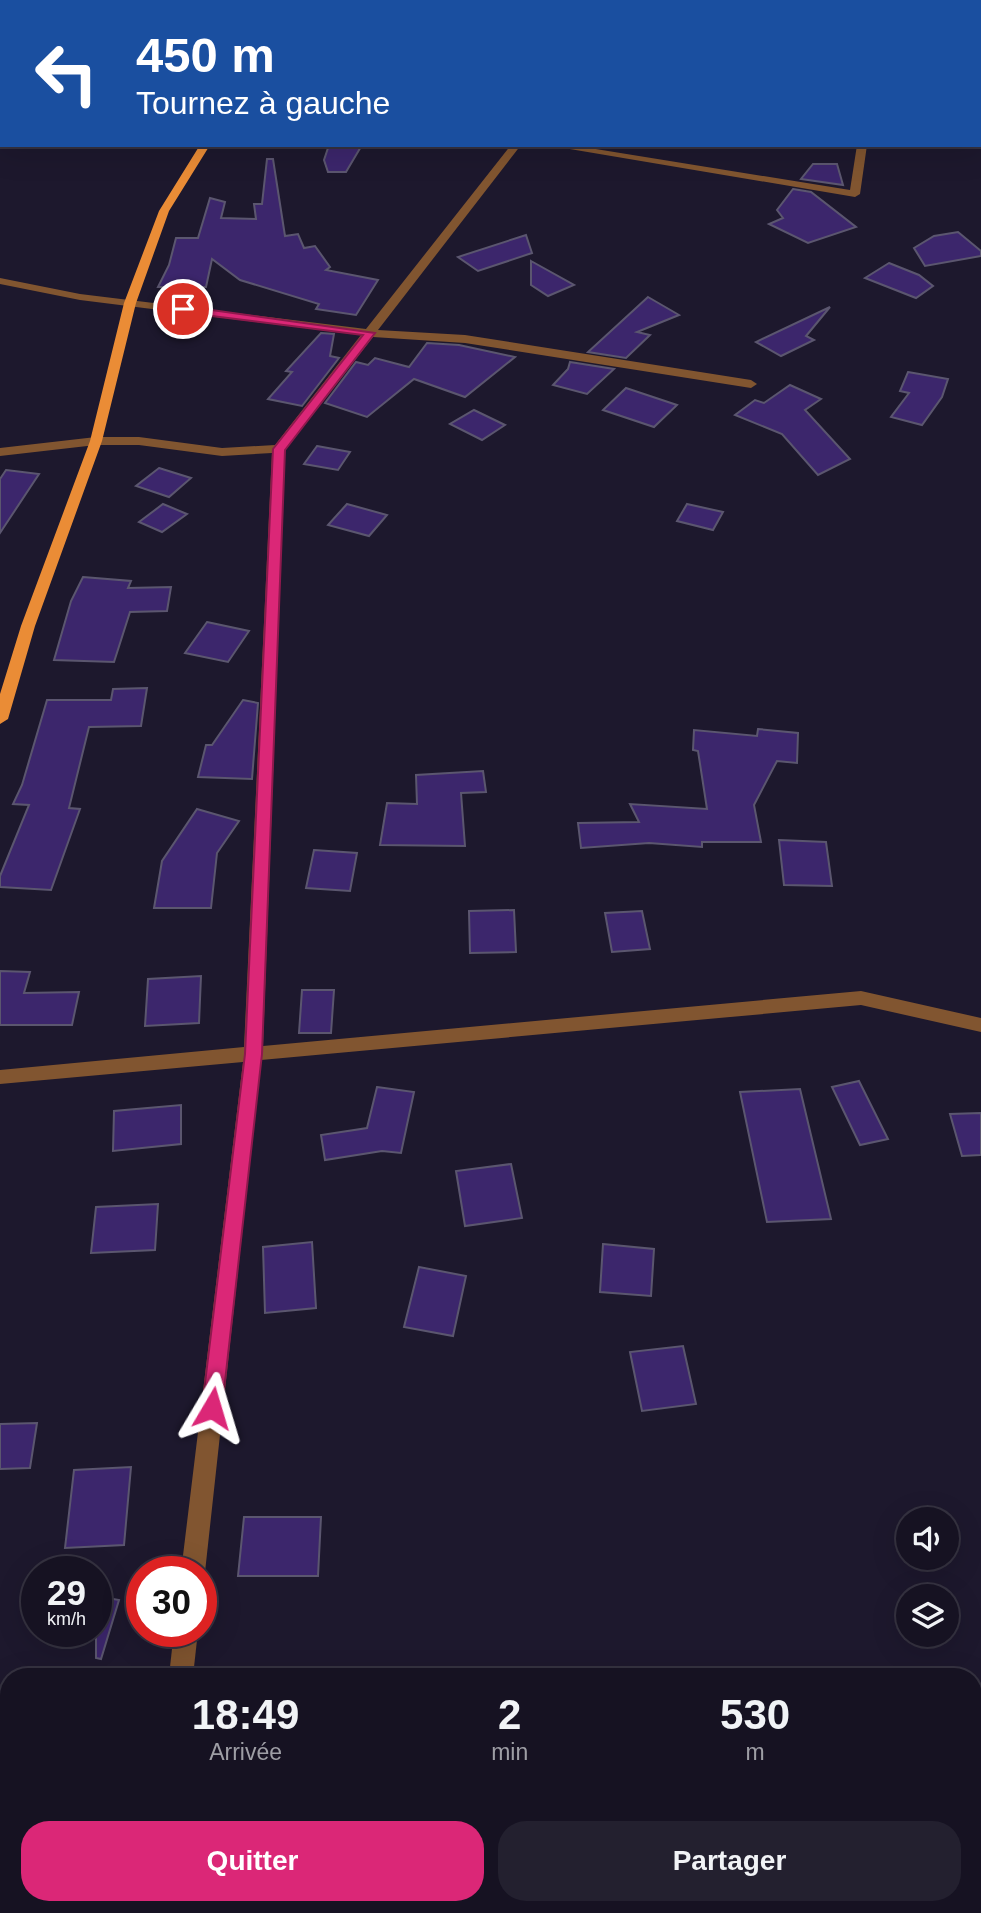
<!DOCTYPE html>
<html lang="fr">
<head>
<meta charset="utf-8">
<style>
	body { margin:0; font-family:Helvetica,sans-serif; background:#23202f; color:#f1f3f6; height:100vh; display:flex; flex-direction:column; font-size:26px; white-space:nowrap }
	* { box-sizing:border-box; margin:0 }
	p { font-size:23px; color:#9e9ea5 }
	.icon { flex:none; width:38px; height:38px; fill:none; stroke:currentColor; stroke-width:2; stroke-linecap:round; stroke-linejoin:round }
	.map { position:relative; flex:1; overflow:hidden }
	.panel { position:absolute; left:0px; top:1668px; width:982px; height:247px; display:flex; flex-direction:column; background:#161222; border-radius:28px 28px 0 0; box-shadow:0 7px 28px #0002,0 0 0 2px #353240 }
	.panel>* { flex:none }
	.top-card { position:absolute; left:0px; top:0px; width:982px; height:147px; box-shadow:0 7px 28px #0002,0 0 0 2px #353240; background:#1a4fa0; color:#fff; overflow:hidden }
	.buttons { position:absolute; left:896px; top:1507px; display:grid; gap:14px }
	.buttons a { display:grid; place-items:center; width:63px; height:63px; border-radius:50%; background:#161222; box-shadow:0 7px 28px #0002,0 0 0 2px #353240; font-size:35px }
	.speed { position:absolute; left:21px; top:1556px; display:flex; gap:14px; font-size:35px; font-weight:700; text-align:center }
	.speed>* { display:grid; place-content:center; width:91px; height:91px; border-radius:50%; background:#161222; box-shadow:0 7px 28px #0002,0 0 0 2px #353240; line-height:1 }
	.speed small { font-size:18px; font-weight:400 }
	.speed .limit { border:10px solid #d22; background:#fff; color:#111 }
	.pin { position:absolute; display:grid; place-items:center; width:60px; height:60px; color:#fff; margin:-30px; border:4px solid #fff; border-radius:50%; box-shadow:0 2px 7px #0007 }
	.me { position:absolute; width:77px; margin:-38px; rotate:7deg; stroke-linejoin:round; filter:drop-shadow(0 0 5px #0008) }
	.turn { display:flex; align-items:center; gap:24px; height:147px; padding:0 21px; font-size:32px }
	.turn .icon { width:91px; height:91px; stroke-width:2.5 }
	.turn b { display:block; font-size:49px; line-height:60px }
	.eta { display:flex; justify-content:space-evenly; align-items:center; height:119px; text-align:center }
	.eta b { font-size:42px; font-weight:700; line-height:49px }
	.button { display:flex; gap:14px; margin-top:auto; padding:14px 21px }
	.button a { flex:1; height:80px; border-radius:28px; background:#db2777; color:#fff; font-size:28px; font-weight:700; line-height:80px; text-align:center }
	.button a+a { background:#23202f; color:#f1f3f6 }
	.map>svg:first-child { display:block }
	.building { fill:#3c266c; stroke:#5b566f; stroke-width:2 }
	.lines { fill:none; stroke-linecap:round; stroke-linejoin:round }
	.minor { fill:#815530; fill-rule:evenodd }
	.major { fill:#ea8c36; fill-rule:evenodd }
	.route { fill:#db2777; stroke:#8e194d; stroke-width:2 }
</style>
</head>
<body>
<div class="map">
<svg width="981" height="1913" viewBox="0 0 981 1913">
	<rect width="100%" height="100%" fill="#1d182d"/>
	<!-- building -->
	<g class="building">
		<path d="M329 145H362L346 172H328L324 160Z"/>
		<path d="M267 159H273L285 236 298 234 304 248 315 246 330 267 326 270 378 280 356 315 316 309 319 304 240 280 212 259 206 287H158L169 265 176 238H198L210 198 225 202 221 218 256 219 254 204H262Z"/>
		<path d="M813 164H837L843 185 801 179Z"/>
		<path d="M793 189 811 192 856 227 808 243 769 224 783 218 777 210Z"/>
		<path d="M958 232 981 251V256L925 266 914 248 934 236Z"/>
		<path d="M526 235 532 253 478 271 458 257Z"/>
		<path d="M531 261 574 285 548 296 531 285Z"/>
		<path d="M889 263 919 275 933 286 916 298 865 278Z"/>
		<path d="M648 297 679 315 637 332 650 335 626 358 588 352Z"/>
		<path d="M830 307 806 336 814 340 781 356 756 342Z"/>
		<path d="M321 333 334 334 330 356 339 358 302 406 268 399 292 372 286 371Z"/>
		<path d="M427 343 459 345 515 357 465 397 414 379 367 417 325 403 356 362 368 365 375 358 409 367Z"/>
		<path d="M570 362 614 369 587 394 553 385 568 369Z"/>
		<path d="M908 372 948 379 942 397 922 425 891 417 909 393 900 391Z"/>
		<path d="M790 385 821 399 805 410 850 459 818 475 782 434 735 415 755 400 764 403Z"/>
		<path d="M626 388 677 405 654 427 603 410Z"/>
		<path d="M474 410 505 425 482 440 450 424Z"/>
		<path d="M317 446 350 452 338 470 304 464Z"/>
		<path d="M159 468 191 478 169 497 136 486Z"/>
		<path d="M6 470 39 474 0 533V479Z"/>
		<path d="M163 504 187 514 162 532 139 522Z"/>
		<path d="M347 504 387 515 369 536 328 525Z"/>
		<path d="M687 504 723 512 713 530 677 521Z"/>
		<path d="M83 577 131 581 128 588 171 587 167 611 130 612 114 662 54 660 71 601Z"/>
		<path d="M207 622 249 631 228 662 185 653Z"/>
		<path d="M147 688 141 726 89 727 69 808 80 809 51 890 0 887V876L29 805 13 804 22 785 47 700H111L113 689Z"/>
		<path d="M243 700 258 703 252 779 198 777 206 745H212Z"/>
		<path d="M758 729 798 733 797 763 777 761 754 805 761 842H702V847L649 843 581 848 578 823 639 822 630 804 707 809 698 751 693 750 694 730 757 736Z"/>
		<path d="M483 771 486 792 461 793 465 846 380 845 387 803 417 804 416 775Z"/>
		<path d="M197 809 239 821 217 853 211 908H154L162 861Z"/>
		<path d="M779 840 826 842 832 886 784 885Z"/>
		<path d="M314 850 357 853 350 891 306 888Z"/>
		<path d="M514 910 516 952 470 953 469 911Z"/>
		<path d="M642 911 650 949 612 952 605 913Z"/>
		<path d="M0 971 30 972 24 993 79 992 72 1025H0Z"/>
		<path d="M201 976 199 1023 145 1026 148 979Z"/>
		<path d="M302 990H334L331 1033H299Z"/>
		<path d="M859 1081 888 1139 860 1145 832 1087Z"/>
		<path d="M377 1087 414 1092 401 1153 382 1151 325 1160 321 1135 367 1128Z"/>
		<path d="M800 1089 831 1219 767 1222 740 1092Z"/>
		<path d="M181 1105V1144L113 1151 114 1111Z"/>
		<path d="M981 1113V1155L962 1156 950 1114Z"/>
		<path d="M511 1164 522 1218 465 1226 456 1171Z"/>
		<path d="M158 1204 155 1250 91 1253 96 1207Z"/>
		<path d="M312 1242 316 1308 265 1313 263 1247Z"/>
		<path d="M603 1244 654 1249 651 1296 600 1292Z"/>
		<path d="M419 1267 466 1276 453 1336 404 1327Z"/>
		<path d="M683 1346 696 1404 642 1411 630 1352Z"/>
		<path d="M37 1423 30 1468 0 1469V1424Z"/>
		<path d="M131 1467 124 1545 65 1548 74 1470Z"/>
		<path d="M244 1517H321L318 1576H238Z"/>
		<path d="M96 1596 119 1600 101 1659 96 1658Z"/>
	</g>
	<g class="lines">
		<!-- minor -->
		<g class="minor">
			<path d="M614 0H622L613 2Z"/>
			<rect x="880" y="0" width="8" height="2"/>
			<rect x="0" y="49" width="2" height="6"/>
			<path d="M2 91V97L0 98V92Z"/>
			<path d="M511 145H521L378 330 465 335 751 380 757 384 751 388 465 343 373 337 285 449 263 1046 861 991 981 1018V1032L861 1005 261 1060 205 1572 201 1580V1572H181L243 1062 0 1084V1070L244 1047 272 453 222 456 139 445H96L0 456V448L96 437H139L222 448 275 445 361 335 80 300 0 284V278L80 294 366 329Z"/>
			<path d="M546 145H571L850 190 857 145H867L860 194 855 197Z"/>
			<path d="M174 1631H198L193 1676H169Z"/>
			<path d="M141 1906H167L166 1913H140Z"/>
		</g>
		<!-- major -->
		<g class="major">
			<path d="M334 0H343L333 2Z"/>
			<path d="M200 145H210L169 211 136 303 102 441 35 626 8 719 0 724V694L21 626 90 441 124 303 159 211Z"/>
		</g>
	</g>
	<!-- route -->
	<path class="route" d="M183 306 375 333 285 450 262 1054 222 1408 219 1414 212 1417 205 1414 202 1408 245 1054 273 449 363 335 180 312V307Z"/>
</svg>
<div class="buttons">
<a><svg class="icon" aria-label="sound" viewBox="0 0 24 24"><path d="M4 9h4l5-4v14l-5-4H4zM17 9q2 3 0 6"/></svg></a>
<a><svg class="icon" aria-label="layers" viewBox="0 0 24 24"><path d="M12 4l9 5-9 5-9-5zM3 14l9 5 9-5"/></svg></a>
</div>
<div class="speed"><div>29<small>km/h</small></div><div class="limit">30</div></div>
<div class="pin" style="left:183px;top:309px;background:#d93025"><svg class="icon" aria-label="arrive" viewBox="0 0 24 24"><path d="M6 21V4h12l-3 4 3 4H6"/></svg></div>
<svg class="me" style="left:212px;top:1408px" viewBox="-20 -20 40 40"><path d="M0-17L14 15 0 8-14 15z" fill="#db2777" stroke="#fff" stroke-width="4"/></svg>
<div class="top-card">
<div class="turn"><svg class="icon" aria-label="left" viewBox="0 0 24 24"><path d="M17 20v-9H6M10 6l-5 5 5 5"/></svg><div><b>450 m</b>Tournez à gauche</div></div>
</div>
<section class="panel">
<div class="eta">
<div><b>18:49</b><p>Arrivée</p></div>
<div><b>2</b><p>min</p></div>
<div><b>530</b><p>m</p></div>
</div>
<div class="button"><a>Quitter</a><a>Partager</a></div>
</section>
</div>
</body>
</html>
